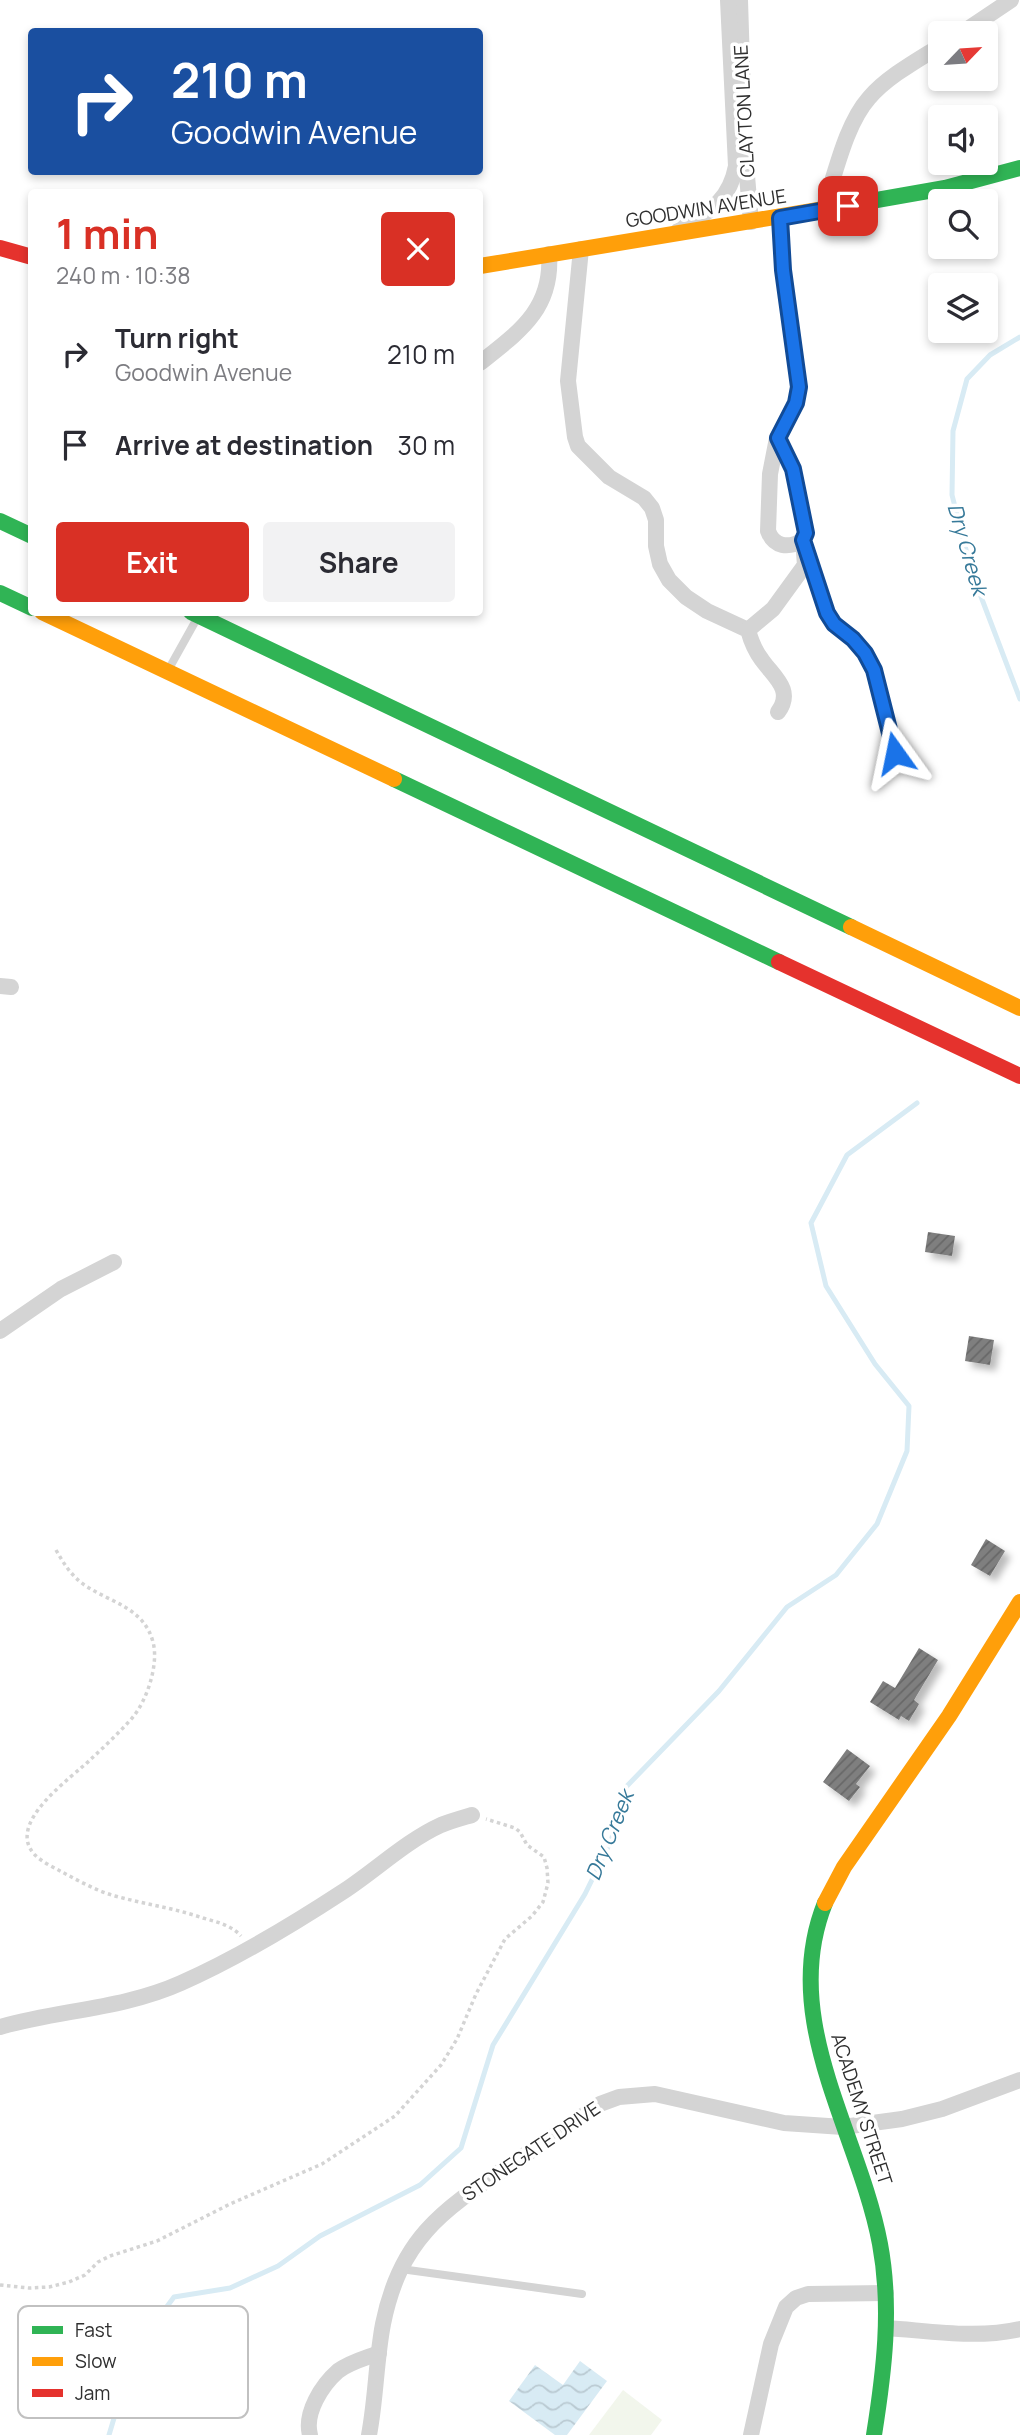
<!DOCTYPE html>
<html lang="en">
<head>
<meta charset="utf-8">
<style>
	body { margin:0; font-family:Manrope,sans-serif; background:#f2f2f3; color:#2b2b33; height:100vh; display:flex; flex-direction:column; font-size:26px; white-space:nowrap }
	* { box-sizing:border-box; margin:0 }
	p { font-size:23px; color:#7c7c81 }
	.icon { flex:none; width:38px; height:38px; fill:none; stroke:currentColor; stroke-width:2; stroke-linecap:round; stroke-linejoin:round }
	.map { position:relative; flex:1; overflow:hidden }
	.drawer { position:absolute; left:28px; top:189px; width:455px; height:427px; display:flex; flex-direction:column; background:#fff; border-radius:7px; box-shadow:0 4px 10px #0003 }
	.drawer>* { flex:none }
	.guide { position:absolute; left:28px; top:28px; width:455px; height:147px; border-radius:7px; box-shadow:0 4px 10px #0003; background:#1a4fa0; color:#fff; overflow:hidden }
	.needle { width:46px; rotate:65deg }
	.buttons { position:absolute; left:928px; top:21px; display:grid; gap:14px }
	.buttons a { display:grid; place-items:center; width:70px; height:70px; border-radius:7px; background:#fff; box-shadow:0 4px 10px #0003; font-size:35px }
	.pin { position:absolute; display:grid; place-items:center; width:60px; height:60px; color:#fff; margin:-30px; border-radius:14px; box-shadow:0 4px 10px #0006 }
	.me { position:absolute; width:77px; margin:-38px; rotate:348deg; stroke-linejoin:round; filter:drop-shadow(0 0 5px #0008) }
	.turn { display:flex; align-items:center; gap:24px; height:147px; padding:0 28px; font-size:32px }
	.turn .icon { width:91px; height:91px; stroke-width:2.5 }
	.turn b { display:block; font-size:49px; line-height:60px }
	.round { display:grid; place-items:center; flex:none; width:74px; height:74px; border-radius:7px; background:#f2f2f3 }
	.head { display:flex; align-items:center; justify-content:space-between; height:119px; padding:0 28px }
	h1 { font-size:42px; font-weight:700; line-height:52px; color:#d93025 }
	.cta { display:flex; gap:14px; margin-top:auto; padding:14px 28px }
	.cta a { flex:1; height:80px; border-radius:7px; background:#d93025; color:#fff; font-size:28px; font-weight:700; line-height:80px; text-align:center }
	.cta a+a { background:#f2f2f3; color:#2b2b33 }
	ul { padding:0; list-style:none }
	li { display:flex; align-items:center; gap:21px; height:91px; padding:0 28px }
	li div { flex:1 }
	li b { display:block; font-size:26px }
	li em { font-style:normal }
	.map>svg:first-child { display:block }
	.pitch { fill:#f2f6ec }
	.water { fill:url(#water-waves) }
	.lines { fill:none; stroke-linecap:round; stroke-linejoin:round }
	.stream { stroke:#d8ebf4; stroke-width:5 }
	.building { fill:url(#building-hatch); filter:url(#shadow) }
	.path { stroke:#d4d4d4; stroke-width:3.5; stroke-dasharray:3.5 3.5; stroke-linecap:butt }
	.lane { stroke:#d4d4d4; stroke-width:8 }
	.street { stroke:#d4d4d4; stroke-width:16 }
	.fast { stroke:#30b455; stroke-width:16 }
	.slow { stroke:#ff9f0a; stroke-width:16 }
	.jam { stroke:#e5322d; stroke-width:16 }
	.route-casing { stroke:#114b97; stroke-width:18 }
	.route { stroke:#1a73e8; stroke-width:12 }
	.labels { text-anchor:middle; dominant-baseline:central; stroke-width:7; stroke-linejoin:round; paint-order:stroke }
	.street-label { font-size:19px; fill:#2f2f2f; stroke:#fff }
	.water-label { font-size:21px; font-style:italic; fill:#367999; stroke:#fff }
	.key { fill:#fff; stroke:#c1c1c1; stroke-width:2 }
	.key-label { font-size:19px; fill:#2f2f2f }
</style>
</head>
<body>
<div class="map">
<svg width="1020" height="2435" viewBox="0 0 1020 2435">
	<defs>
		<pattern id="water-waves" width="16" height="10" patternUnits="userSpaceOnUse" patternTransform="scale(1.75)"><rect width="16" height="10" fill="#d8ebf4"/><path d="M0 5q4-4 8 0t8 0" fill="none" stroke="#bacad2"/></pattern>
		<pattern id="building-hatch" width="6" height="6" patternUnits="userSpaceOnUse" patternTransform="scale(1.75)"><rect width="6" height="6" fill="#7f7f7f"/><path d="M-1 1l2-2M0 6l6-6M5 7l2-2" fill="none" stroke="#686868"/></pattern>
		<filter id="shadow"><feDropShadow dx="6" dy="6" stdDeviation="3.5" flood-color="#0004"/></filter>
	</defs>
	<rect width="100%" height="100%" fill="#fff"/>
	<!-- pitch -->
	<path class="pitch" d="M623 2390 662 2420 651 2435H589Z"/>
	<!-- water -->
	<path class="water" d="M580 2361 607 2381 567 2435H555L509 2401 535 2365 563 2385Z"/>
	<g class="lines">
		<!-- stream -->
		<g class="stream">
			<path d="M1020 337 990 355 967 379 953 431 952 495 972 573 1020 699"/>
			<path d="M109 2435 134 2351 174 2297 230 2288 278 2266 320 2236 420 2185 461 2148 493 2045 585 1894 611 1841 626 1787 719 1691 787 1607 836 1575 877 1524 907 1451 909 1406 875 1364 826 1286 811 1223 847 1155 917 1103"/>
		</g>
	</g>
	<!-- building -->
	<g class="building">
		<path d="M928 1232 955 1236 952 1256 925 1252Z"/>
		<path d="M969 1336 994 1340 990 1365 965 1361Z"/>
		<path d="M986 1539 1005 1551 990 1576 971 1565Z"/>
		<path d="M919 1648 938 1660 914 1700 919 1704 909 1721 901 1716 899 1720 870 1702 883 1681 895 1688Z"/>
		<path d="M847 1749 870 1766 856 1784 860 1787 849 1801 823 1782Z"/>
	</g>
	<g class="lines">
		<!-- path -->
		<g class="path">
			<path d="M56 1550C64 1564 72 1577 86 1586 112 1603 144 1608 153 1642 159 1664 147 1700 133 1717 120 1732 105 1746 91 1759 73 1777 4 1823 35 1855 42 1862 53 1867 62 1872 79 1881 97 1891 115 1896 144 1904 174 1908 203 1918 217 1922 231 1925 241 1936"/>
			<path d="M0 2285 29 2288 49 2287 69 2282 85 2275 98 2262 110 2256 157 2241 230 2204 322 2164 395 2116 441 2065 457 2039 476 1994 505 1939 532 1916 543 1902 548 1883 547 1868 544 1857 527 1845 520 1832 515 1828 486 1819"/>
		</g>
		<!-- lane -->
		<g class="lane">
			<path d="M171 665 195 622"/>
			<path d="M401 2269 582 2294"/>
		</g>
		<!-- street -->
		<g class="street">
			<path d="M740 0 743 96"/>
			<path d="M962 33 1011 0"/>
			<path d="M745 153 751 222"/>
			<path d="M823 210C835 176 845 125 869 98 887 77 916 61 940 46"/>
			<path d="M780 218 783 270 799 387 796 403 777 438 793 469 806 533 803 540 827 613 834 624 853 639 865 654 874 670 895 753"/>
			<path d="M678 231C707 212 729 203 736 166L728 0"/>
			<path d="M581 249 568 381 575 437 578 446 609 477 644 498 652 508 656 520V546L660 564 669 580 686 597 707 611 748 630C751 641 755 651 762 660 774 677 794 690 778 712"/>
			<path d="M480 363C519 332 553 309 549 254"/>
			<path d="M748 630 773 609 805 565 803 540C788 549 774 547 768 531L770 474 777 438"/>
			<path d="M0 986 11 987"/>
			<path d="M0 1331 61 1289 114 1262"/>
			<path d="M0 2027C60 2010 123 2009 181 1983 238 1958 292 1925 344 1891 376 1870 406 1841 441 1825 451 1821 462 1818 472 1815"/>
			<path d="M887 2328C931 2331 977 2339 1020 2329"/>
			<path d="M310 2435C304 2413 322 2385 338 2371 350 2362 366 2358 379 2353"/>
			<path d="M369 2435C376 2398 376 2361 383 2324 400 2240 440 2212 507 2167 538 2146 569 2125 600 2104L619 2097 655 2094 784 2123 843 2127 902 2119 942 2109 1020 2080"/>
			<path d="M751 2435 771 2344 786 2307 796 2298 808 2294 886 2293"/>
		</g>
		<!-- fast -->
		<g class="fast">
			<path d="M854 204 945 188 1020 168"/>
			<path d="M0 521 32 536"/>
			<path d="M0 593 32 608"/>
			<path d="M191 612 851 927"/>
			<path d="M394 779 779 962"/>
			<path d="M825 1903C778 2020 859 2132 880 2244 892 2308 884 2372 874 2435"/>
		</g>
		<!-- slow -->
		<g class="slow">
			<path d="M480 266 854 204"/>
			<path d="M42 612 394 779"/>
			<path d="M851 927 1020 1008"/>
			<path d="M825 1903 844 1867 949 1716 1020 1602"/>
		</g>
		<!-- jam -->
		<g class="jam">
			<path d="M0 248 32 257"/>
			<path d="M779 962 1020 1076"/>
		</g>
	</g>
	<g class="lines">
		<defs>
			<path id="route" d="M848 206 780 218 783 270 799 387 796 403 778 438 793 469 806 533 803 540 827 613 834 624 853 639 865 653 874 670 895 753"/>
		</defs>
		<!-- route casing -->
		<use href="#route" class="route-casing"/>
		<!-- route -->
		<use href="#route" class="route"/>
	</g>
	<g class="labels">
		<!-- street labels -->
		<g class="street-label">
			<text transform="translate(744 111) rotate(-93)">CLAYTON LANE</text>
			<text transform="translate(706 208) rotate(-9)">GOODWIN AVENUE</text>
			<text transform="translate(862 2109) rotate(72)">ACADEMY STREET</text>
			<text transform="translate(531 2151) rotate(-34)">STONEGATE DRIVE</text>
		</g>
		<!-- water labels -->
		<g class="water-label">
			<text transform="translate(968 549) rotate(74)">Dry Creek</text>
			<text transform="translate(609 1835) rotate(-68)">Dry Creek</text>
		</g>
	</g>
	<!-- legend -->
	<rect x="18" y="2306" width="230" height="112" rx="10" class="key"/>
	<rect x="32" y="2326" width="31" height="8" fill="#30b455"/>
	<rect x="32" y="2357" width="31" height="9" fill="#ff9f0a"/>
	<rect x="32" y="2389" width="31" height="8" fill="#e5322d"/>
	<g class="key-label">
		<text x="75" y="2337">Fast</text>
		<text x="75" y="2368">Slow</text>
		<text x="75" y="2400">Jam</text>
	</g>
</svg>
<div class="buttons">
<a><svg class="needle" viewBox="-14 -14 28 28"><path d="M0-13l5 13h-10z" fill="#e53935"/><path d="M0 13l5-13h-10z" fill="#7c7c81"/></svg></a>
<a><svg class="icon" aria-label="sound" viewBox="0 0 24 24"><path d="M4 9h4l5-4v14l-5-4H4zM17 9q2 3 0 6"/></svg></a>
<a><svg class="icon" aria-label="search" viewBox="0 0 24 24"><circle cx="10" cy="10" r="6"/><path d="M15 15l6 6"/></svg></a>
<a><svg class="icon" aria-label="layers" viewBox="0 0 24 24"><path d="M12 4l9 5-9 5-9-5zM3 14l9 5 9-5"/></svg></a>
</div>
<div class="pin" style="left:848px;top:206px;background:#d93025"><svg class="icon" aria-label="arrive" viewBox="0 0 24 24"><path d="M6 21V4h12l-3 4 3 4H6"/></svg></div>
<svg class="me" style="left:895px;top:753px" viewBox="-20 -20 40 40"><path d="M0-17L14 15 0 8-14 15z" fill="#1a73e8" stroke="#fff" stroke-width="4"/></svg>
<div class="guide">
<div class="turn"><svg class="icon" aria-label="right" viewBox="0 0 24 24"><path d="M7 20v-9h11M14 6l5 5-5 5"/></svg><div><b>210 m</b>Goodwin Avenue</div></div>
</div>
<section class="drawer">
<div class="head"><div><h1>1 min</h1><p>240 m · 10:38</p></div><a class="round" style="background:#d93025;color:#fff"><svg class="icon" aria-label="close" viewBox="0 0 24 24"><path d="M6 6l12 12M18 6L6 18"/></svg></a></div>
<ul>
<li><svg class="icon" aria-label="right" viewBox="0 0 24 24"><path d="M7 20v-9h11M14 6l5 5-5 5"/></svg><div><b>Turn right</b><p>Goodwin Avenue</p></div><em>210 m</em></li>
<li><svg class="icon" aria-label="arrive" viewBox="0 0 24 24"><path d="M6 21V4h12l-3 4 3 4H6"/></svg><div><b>Arrive at destination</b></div><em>30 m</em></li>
</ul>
<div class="cta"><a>Exit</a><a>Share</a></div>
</section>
</div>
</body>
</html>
